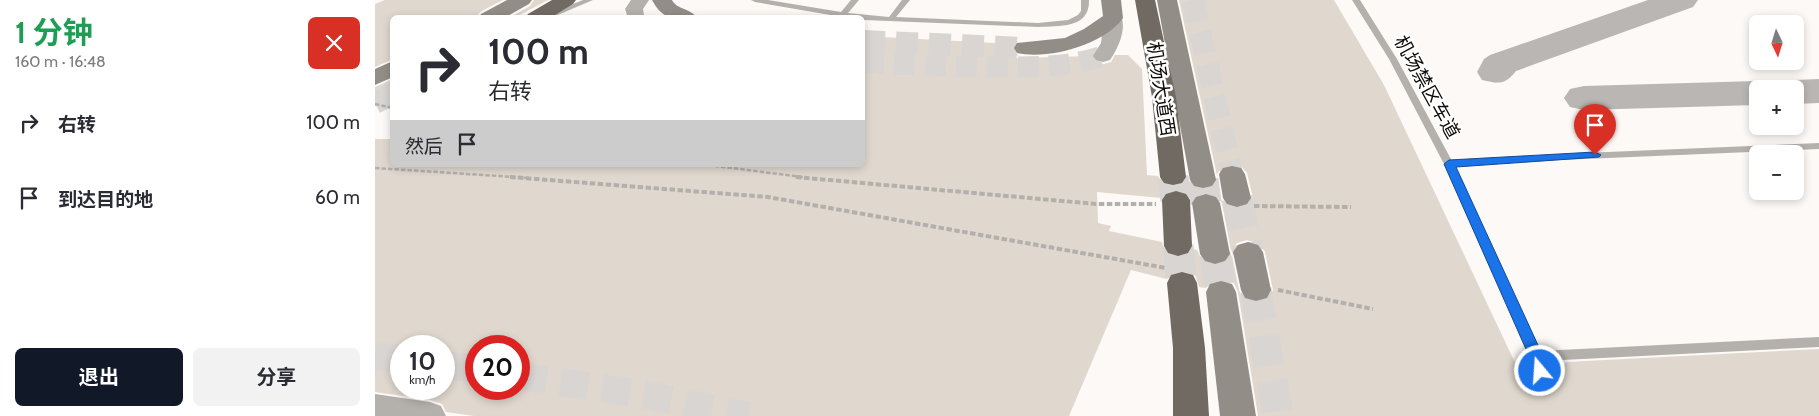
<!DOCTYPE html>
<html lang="zh">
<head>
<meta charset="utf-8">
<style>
	body { margin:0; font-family:Cabin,"Noto Sans SC",sans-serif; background:#f2f2f3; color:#2b2b33; height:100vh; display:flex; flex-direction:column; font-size:19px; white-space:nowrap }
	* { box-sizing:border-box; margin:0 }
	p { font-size:16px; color:#7c7c81 }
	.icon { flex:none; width:28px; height:28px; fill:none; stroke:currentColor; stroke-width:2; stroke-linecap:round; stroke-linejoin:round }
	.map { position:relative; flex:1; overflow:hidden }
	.sheet { display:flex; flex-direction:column; background:#fff; width:375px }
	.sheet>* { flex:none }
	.banner { position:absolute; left:15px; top:15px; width:475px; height:152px; border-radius:8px; box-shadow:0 2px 8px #0003; background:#fff; color:#2b2b33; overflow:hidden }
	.needle { width:32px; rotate:176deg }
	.tools { position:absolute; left:1374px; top:15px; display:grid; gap:10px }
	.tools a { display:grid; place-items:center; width:55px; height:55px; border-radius:8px; background:#fff; box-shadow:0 2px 8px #0003; font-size:25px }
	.speed { position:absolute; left:15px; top:335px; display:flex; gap:10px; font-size:25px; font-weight:700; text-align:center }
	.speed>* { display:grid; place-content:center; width:65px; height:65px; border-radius:50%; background:#fff; box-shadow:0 2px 8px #0003; line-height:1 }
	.speed small { font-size:12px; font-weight:400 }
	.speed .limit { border:8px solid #d22; background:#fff; color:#111 }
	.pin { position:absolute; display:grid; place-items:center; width:42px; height:42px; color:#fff; margin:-51px -21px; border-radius:50% 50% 50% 0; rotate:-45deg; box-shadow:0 0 5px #0007 }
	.pin .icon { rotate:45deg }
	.me { position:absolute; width:55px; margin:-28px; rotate:342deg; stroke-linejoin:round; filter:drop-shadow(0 0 4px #0008) }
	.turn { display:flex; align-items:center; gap:18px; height:105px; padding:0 15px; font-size:22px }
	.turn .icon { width:65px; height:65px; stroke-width:2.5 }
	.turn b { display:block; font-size:35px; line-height:42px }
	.then { display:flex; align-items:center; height:48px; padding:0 15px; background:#0003; gap:10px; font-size:19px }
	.round { display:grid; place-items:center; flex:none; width:52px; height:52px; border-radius:8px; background:#f2f2f3 }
	.overview { display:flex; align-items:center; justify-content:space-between; height:85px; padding:0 15px }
	h1 { font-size:30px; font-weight:700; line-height:38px; color:#1e9e55 }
	.action { display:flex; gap:10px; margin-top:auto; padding:10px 15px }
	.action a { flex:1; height:58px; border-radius:8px; background:#111827; color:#fff; font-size:20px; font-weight:700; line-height:58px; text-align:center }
	.action a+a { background:#f2f2f3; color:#2b2b33 }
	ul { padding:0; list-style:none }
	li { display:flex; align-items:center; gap:15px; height:75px; padding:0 15px }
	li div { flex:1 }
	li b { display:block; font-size:19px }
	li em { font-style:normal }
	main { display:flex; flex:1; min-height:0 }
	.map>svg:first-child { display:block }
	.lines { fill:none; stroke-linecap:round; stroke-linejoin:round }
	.taxiway { fill:#bab6b4; fill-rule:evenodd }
	.building { fill:#e0d8ce; fill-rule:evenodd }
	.tertiary-tunnel-far1 { stroke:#d9d5d2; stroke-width:21; stroke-dasharray:21 10; stroke-linecap:butt }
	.tertiary-tunnel { stroke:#d9d5d2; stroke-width:28; stroke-dasharray:28 14; stroke-linecap:butt }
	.secondary-tunnel-far1 { stroke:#d9d5d2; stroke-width:22; stroke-dasharray:22 11; stroke-linecap:butt }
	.secondary-tunnel { stroke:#d9d5d2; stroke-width:31; stroke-dasharray:31 15; stroke-linecap:butt }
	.trunk-tunnel-far1 { stroke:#d9d5d2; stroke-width:22; stroke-dasharray:22 11; stroke-linecap:butt }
	.trunk-tunnel { stroke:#d9d5d2; stroke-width:31; stroke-dasharray:31 15; stroke-linecap:butt }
	.path-far1 { stroke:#b3afac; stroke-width:2.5; stroke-dasharray:4.5 2; stroke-linecap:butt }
	.path { stroke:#b3afac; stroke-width:4; stroke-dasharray:5.5 2.5; stroke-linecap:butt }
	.service { fill:#b4b1ad; fill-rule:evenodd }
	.tertiary { fill:#b4b1ad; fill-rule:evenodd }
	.secondary { fill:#928e87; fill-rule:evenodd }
	.trunk { fill:#706a62; fill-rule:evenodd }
	.route { fill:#1a73e8; stroke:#114b97 }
	.labels { text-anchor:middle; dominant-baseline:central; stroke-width:5; stroke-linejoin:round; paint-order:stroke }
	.street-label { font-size:19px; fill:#0e0b08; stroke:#fff }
</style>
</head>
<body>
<main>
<section class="sheet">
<div class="overview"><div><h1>1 分钟</h1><p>160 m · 16:48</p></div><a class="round" style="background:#d93025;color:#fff"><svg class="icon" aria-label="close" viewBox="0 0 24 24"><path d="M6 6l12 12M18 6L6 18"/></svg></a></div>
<ul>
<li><svg class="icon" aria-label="right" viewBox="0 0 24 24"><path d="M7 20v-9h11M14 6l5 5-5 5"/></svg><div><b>右转</b></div><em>100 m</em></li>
<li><svg class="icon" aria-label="arrive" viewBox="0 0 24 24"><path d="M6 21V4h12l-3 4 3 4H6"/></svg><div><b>到达目的地</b></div><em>60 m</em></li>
</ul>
<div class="action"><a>退出</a><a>分享</a></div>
</section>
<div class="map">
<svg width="1444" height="416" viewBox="0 0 1444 416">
	<rect width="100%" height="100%" fill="#fdf9f6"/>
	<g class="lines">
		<!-- taxiway -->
		<g class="taxiway">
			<path d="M1273 0H1323L1318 7 1141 71C1130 85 1124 84 1107 80L1102 72 1109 59 1115 55Z"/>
			<path d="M1444 79V103L1420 104V89H1402L1406 84 1420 80Z"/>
			<path d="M1382 81 1396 85 1399 89H1382V105L1209 110 1195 107 1189 98 1195 89 1209 86Z"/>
		</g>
	</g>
	<!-- building -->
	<g class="building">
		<path d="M10 0H128L105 12 101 18H18V59L0 67V4Z"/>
		<path d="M159 0H173L139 18H134L155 6Z"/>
		<path d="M804 0H959L1009 85 1151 386H1162L1165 392H1173L1178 387 1191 362 1444 349V416H883L863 292 859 283 846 279 835 282 831 288 824 287 820 274 807 270 796 273 792 279 756 270 694 416H99L71 412 67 404 55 400 0 392V139H18V165H488V36L639 44 637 49 643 55 640 58 716 56 720 62 729 64 736 62 740 55H753L767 69 772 175 783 176 787 184 798 187 807 185 813 179 817 187 828 190 839 187 843 180ZM857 164 866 166 872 173 878 198 873 206 863 209 851 206 846 199 842 174 848 166ZM802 189 812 192 817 200 820 195 830 192 843 196 847 203 856 251 862 243 872 240 885 244 890 252 898 290 894 299 881 303 868 299 864 290 857 255 851 263 841 266 828 262 822 250 817 249 814 255 802 258 791 254 787 242 734 231 736 226 723 223 722 192 786 198 790 192ZM26 346H69V389H26ZM101 346H144V389H101Z"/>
		<path d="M18 79V109L0 106V87Z"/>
	</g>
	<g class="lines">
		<!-- tertiary-tunnel-far1 -->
		<path class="tertiary-tunnel-far1" d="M488 62C531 65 575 67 618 67 656 67 692 68 728 56"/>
		<!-- tertiary-tunnel -->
		<g class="tertiary-tunnel">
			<path d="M0 356 26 359"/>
			<path d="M69 365 101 369"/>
			<path d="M144 376 273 395 374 416"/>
		</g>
		<!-- secondary-tunnel-far1 -->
		<g class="secondary-tunnel-far1">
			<path d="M818 0 857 174"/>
			<path d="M488 41 650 48"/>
		</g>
		<!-- secondary-tunnel -->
		<g class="secondary-tunnel">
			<path d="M828 180 831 203"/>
			<path d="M862 198 873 252"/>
			<path d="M840 254 846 292"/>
			<path d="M881 290 903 416"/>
		</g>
		<!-- trunk-tunnel-far1 -->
		<path class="trunk-tunnel-far1" d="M0 103 18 94"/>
		<!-- trunk-tunnel -->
		<g class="trunk-tunnel">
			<path d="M798 177 801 200"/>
			<path d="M803 246 807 283"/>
		</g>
		<!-- path-far1 -->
		<g class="path-far1">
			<path d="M0 104 18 108"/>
			<path d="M333 165 435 178"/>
			<path d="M0 168 154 178"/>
		</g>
		<!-- path -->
		<g class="path">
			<path d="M135 177 393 197 791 268"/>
			<path d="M421 177 721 204H781"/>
			<path d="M879 206 976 207"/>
			<path d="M903 290 998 309"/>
		</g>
		<!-- service -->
		<g class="service">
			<path d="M208 0H218L178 17 171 15Z"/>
			<path d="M376 0H393L466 12 476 0H484L473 13 514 17 527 0H535L521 17 663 23 693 20 703 15 706 11V0H714C715 29 684 26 663 27L489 20 488 18 467 17 380 2Z"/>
			<path d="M977 0H985L1022 59 1077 161 1185 154 1444 143V149L1185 160 1080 167 1165 351 1444 337V347L1168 361 1175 386 1173 390 1169 391 1165 390 1155 356 1069 164 1014 59Z"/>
		</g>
		<!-- tertiary -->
		<g class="tertiary">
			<path d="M256 0H274L268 9 269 15 267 18H253L250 9Z"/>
			<path d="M738 12 745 14C753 27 743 49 735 60L728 62 721 60 718 56 726 43 729 18 731 14Z"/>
			<path d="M0 394 55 402 66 406 71 416H0Z"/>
		</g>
		<!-- secondary -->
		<g class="secondary">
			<path d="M132 0H157L154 4 129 18H103L106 14Z"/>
			<path d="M277 0H297C302 10 316 8 322 18 300 18 289 22 277 0Z"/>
			<path d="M726 0H746L748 18C729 45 673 60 642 53L639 48 642 43 690 38 709 29 728 16Z"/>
			<path d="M782 0H802L841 180 837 186 828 188 819 186 815 180Z"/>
			<path d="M18 61V77L0 85V69Z"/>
			<path d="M857 166 866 168 870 174 876 198 872 204 862 207 852 204 848 198 844 174 848 168Z"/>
			<path d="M831 194 841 197 845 203 855 254 850 261 840 264 830 261 825 254 817 203 821 197Z"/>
			<path d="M873 242 883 245 888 252 896 290 892 298 881 301 870 298 866 290 858 252 863 245Z"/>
			<path d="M846 281 857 284 861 292 881 416H845L831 292 835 284Z"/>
		</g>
		<!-- trunk -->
		<g class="trunk">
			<path d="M177 0H201L198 4 175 18H150L153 14Z"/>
			<path d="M760 0H780L801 97 811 177 807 183 798 185 789 183 785 177 777 97Z"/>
			<path d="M801 191 811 194 815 200 817 246 813 253 803 256 793 253 789 246 787 200 791 194Z"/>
			<path d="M807 272 818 275 822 283 830 348 834 416H798V348L792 283 796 275Z"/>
		</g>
	</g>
	<!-- route -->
	<path class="route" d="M1220 152 1226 155 1224 157 1081 167 1168 356 1172 371 1170 375 1165 377 1160 375 1154 356 1069 164 1074 160Z"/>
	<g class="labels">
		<!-- street labels -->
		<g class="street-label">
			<text transform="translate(1052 87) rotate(61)">机场禁区车道</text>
			<text transform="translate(786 89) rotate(81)">机场大道西</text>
		</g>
	</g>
</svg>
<div class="tools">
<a><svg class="needle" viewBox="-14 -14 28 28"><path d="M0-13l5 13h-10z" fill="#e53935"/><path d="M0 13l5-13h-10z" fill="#7c7c81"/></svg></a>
<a>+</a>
<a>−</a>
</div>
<div class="speed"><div>10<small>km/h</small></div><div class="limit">20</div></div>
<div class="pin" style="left:1220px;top:155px;background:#d93025"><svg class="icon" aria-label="arrive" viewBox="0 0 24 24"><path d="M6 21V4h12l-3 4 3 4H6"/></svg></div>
<svg class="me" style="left:1165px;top:371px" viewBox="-20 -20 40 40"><circle r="17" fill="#1a73e8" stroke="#fff" stroke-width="3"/><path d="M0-11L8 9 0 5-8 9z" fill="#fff"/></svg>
<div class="banner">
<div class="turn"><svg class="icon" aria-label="right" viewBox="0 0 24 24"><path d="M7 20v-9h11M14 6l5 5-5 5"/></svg><div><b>100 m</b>右转</div></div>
<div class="then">然后<svg class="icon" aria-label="arrive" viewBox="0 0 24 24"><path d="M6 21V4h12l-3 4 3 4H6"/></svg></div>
</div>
</div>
</main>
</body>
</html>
